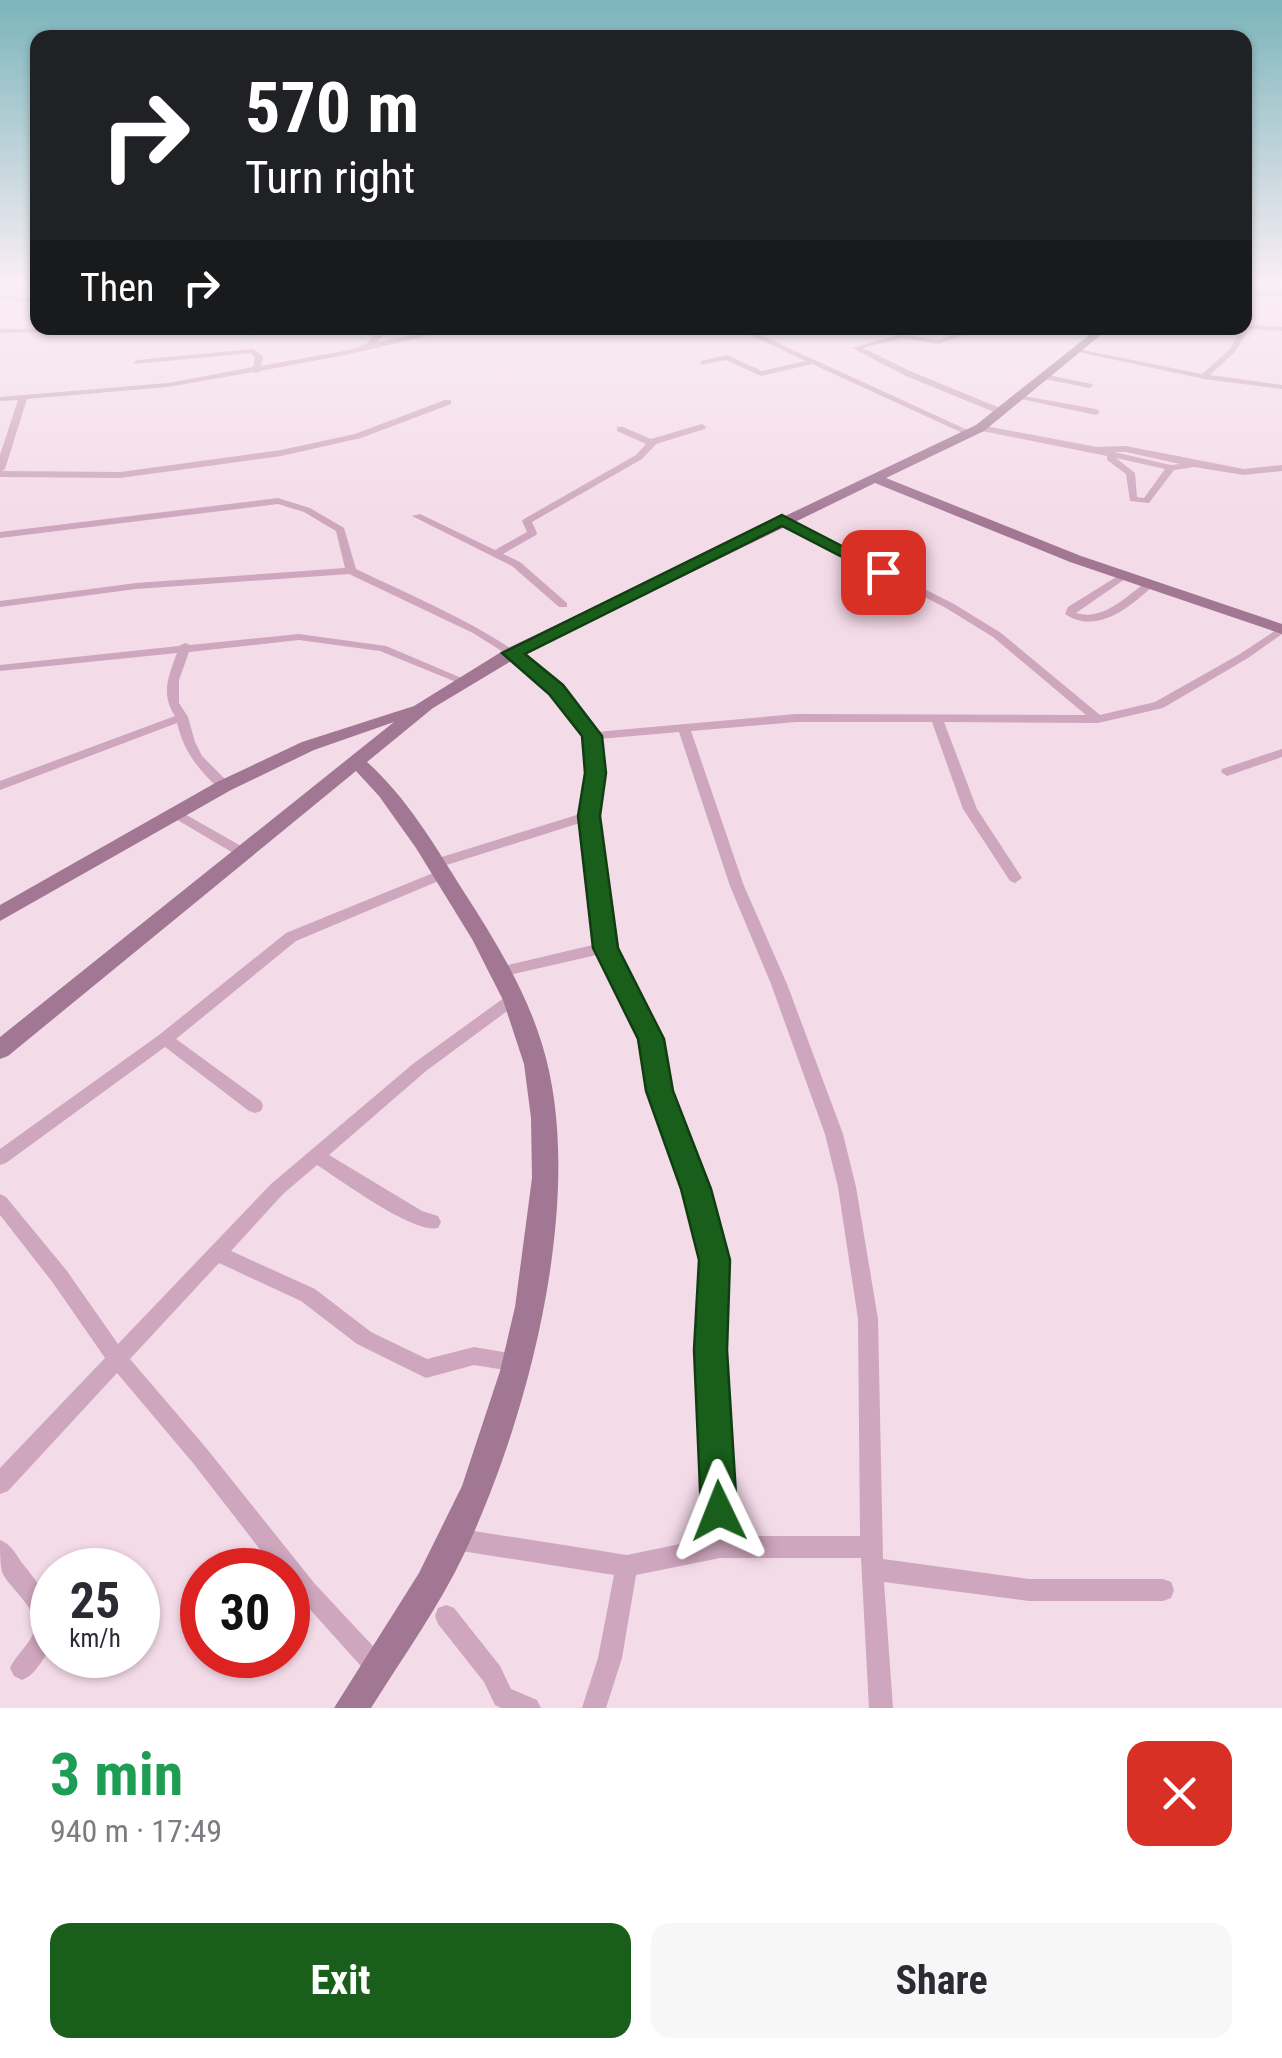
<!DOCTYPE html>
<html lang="en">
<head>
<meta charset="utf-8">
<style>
	body { margin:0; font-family:"Roboto Condensed",sans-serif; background:#f7f7f7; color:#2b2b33; height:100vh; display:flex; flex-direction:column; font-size:38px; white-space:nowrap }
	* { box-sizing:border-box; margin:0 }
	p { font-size:32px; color:#7c7c81 }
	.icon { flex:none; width:55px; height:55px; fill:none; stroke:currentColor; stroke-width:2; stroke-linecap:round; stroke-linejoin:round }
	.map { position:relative; height:1708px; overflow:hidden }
	.details { display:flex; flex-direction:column; background:#fff; flex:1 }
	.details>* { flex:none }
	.hud { position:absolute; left:30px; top:30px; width:1222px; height:305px; border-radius:20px; box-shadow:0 2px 8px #0004; background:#202124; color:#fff; overflow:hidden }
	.speed { position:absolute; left:30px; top:1548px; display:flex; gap:20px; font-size:50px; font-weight:700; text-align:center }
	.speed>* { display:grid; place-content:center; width:130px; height:130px; border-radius:50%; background:#fff; box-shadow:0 2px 8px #0004; line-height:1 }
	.speed small { font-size:25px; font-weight:400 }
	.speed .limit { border:15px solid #d22; background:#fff; color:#111 }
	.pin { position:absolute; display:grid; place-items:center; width:85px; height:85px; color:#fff; margin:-42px; border-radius:20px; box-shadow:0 5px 15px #0006 }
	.me { position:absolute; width:110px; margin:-55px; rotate:358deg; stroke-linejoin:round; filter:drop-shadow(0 0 8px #0008) }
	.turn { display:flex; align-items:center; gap:35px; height:210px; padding:0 50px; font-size:45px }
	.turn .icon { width:130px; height:130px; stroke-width:2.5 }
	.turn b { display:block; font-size:70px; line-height:85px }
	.then { display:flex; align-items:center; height:95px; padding:0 50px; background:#0003; gap:20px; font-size:38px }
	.round { display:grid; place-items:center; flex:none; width:105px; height:105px; border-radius:20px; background:#f7f7f7 }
	.head { display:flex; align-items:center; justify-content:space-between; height:170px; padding:0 50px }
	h1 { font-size:60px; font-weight:700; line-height:75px; color:#1e9e55 }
	.button { display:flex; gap:20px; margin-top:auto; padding:20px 50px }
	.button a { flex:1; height:115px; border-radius:20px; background:#195f1b; color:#fff; font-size:40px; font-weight:700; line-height:115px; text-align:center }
	.button a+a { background:#f7f7f7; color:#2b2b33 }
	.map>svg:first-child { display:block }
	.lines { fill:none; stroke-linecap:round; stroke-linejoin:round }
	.street { fill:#cea6bd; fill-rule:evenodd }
	.secondary { fill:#a27794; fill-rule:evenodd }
	.route { fill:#195f1b; stroke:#103e12; stroke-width:2.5 }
</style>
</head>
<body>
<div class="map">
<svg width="1282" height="1708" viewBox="0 0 1282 1708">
	<rect width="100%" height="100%" fill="#f4dbe8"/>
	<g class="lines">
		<!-- street -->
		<g class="street">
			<path d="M0 284H4L0 287Z"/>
			<path d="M1245 291H1282V295H1249L1252 308 1250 325 1282 327V331L1249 329 1235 352 1210 375 1282 385V389L1204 379 1074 351 1078 349 1202 374 1230 349 1242 328H1245Z"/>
			<path d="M0 295 38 299V303L0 299Z"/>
			<path d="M182 328 179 330 0 333V329Z"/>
			<path d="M381 328H389L377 342 448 328H461L350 354 260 371 256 373 253 372 168 387 27 399 5 469 2 471 120 472 281 450 355 434 445 400H451V404L361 438 281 456 120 478 0 477V455L18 400 0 401V397L168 383 253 367 255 357 251 353 135 364 134 362 138 360 253 349 263 356 261 366 349 350 366 344Z"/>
			<path d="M736 328H745L974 433 967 435 812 364 761 376 726 360 701 365V361L727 355 762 371 805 361Z"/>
			<path d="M972 328H982L939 344 902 338 863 348 912 372 1005 410V414H999L906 376 852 348 902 334 938 340Z"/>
			<path d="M1069 328H1080L1100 334 1096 336Z"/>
			<path d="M1048 375 1092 384 1093 386 1089 388 1045 379 1044 377Z"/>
			<path d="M1018 395 1096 409 1100 412 1096 415 1021 399 1017 397Z"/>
			<path d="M702 424 706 427 705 429 656 444 642 459 532 522 537 533 536 535 503 554 520 562 567 603V607H559L512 566 412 516 420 514 495 550 527 532 522 521 524 519 636 455 646 444 617 431V427H623L651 439Z"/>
			<path d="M980 425 1097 447 1126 446 1244 469 1282 465V471L1244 475 1194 467 1174 470 1149 503 1130 501 1126 474 1107 460V456L977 430 976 428ZM1114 452H1126L1180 464 1171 465ZM1116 458 1165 469 1144 498 1137 497 1135 473Z"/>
			<path d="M278 498 310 508 344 528 356 569C443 611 541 647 596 732L796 714 1086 715 993 637 946 608 779 522V518L782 517 954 604 1001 633 1100 715 1155 702 1240 654 1282 626V634L1248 658 1163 708 1098 723 944 722 977 809 1022 878 1015 883 1010 881 963 809 932 722H796L691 731 744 886 787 984 843 1134 856 1187 878 1319 883 1559 1029 1579H1163L1171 1582 1174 1590 1171 1598 1163 1601H1029L884 1582 893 1708H869L861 1558H720L636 1575 622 1658 606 1708H582L598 1658 614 1575 455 1550 447 1547 444 1539 447 1531 455 1528 627 1555 709 1538 701 1349 706 1260 687 1189 652 1091 643 1039 601 954 500 977 495 976 492 972 495 968 500 967 597 944 583 822 437 868 430 863 432 860 583 813 590 773 586 736 571 713 508 655 473 633 349 574 136 589 0 607V601L136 583 345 568 336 531 304 512 278 504 0 538V532ZM679 732 730 886 771 984 825 1134 838 1187 858 1319 860 1536H730L721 1349 724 1260 705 1189 668 1091 659 1039 612 948 596 816 602 773 599 739Z"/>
			<path d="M1121 574 1125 575V579L1076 613C1103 621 1124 598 1144 584L1148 583 1153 586C1129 608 1096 635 1065 614L1068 607Z"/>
			<path d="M299 634 386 646 471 682 469 684H461L380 651 299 640 189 652 179 680V703L188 717 195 742 202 756 229 783 230 786 229 789H219C198 769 184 752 177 723L0 790V781L175 716C160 694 169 675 177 653L0 671V665L179 646 185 643 190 645Z"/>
			<path d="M1282 749V757L1227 776 1221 772 1222 769Z"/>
			<path d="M174 808 250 851 252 854 245 859 240 857 169 815 167 812 169 809Z"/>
			<path d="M443 869 450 874 448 877 296 941 176 1039 261 1101 263 1106 261 1111 255 1113 249 1111 165 1047 6 1163 0 1165V1149L159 1035 286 933Z"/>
			<path d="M513 993 518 995 521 999 518 1003 426 1071 329 1155 422 1211 438 1216 441 1222 438 1228C413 1234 341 1180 317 1165L283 1194 231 1251 315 1289 371 1332 427 1359 474 1347 525 1356 528 1363 525 1370 518 1372 474 1365 426 1378 357 1344 301 1301 219 1263 130 1359 207 1449 315 1584 385 1659 389 1667 385 1675 377 1679 369 1675 288 1585V1570H276L193 1463 117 1373 8 1491 0 1494V1468L105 1358 53 1283 0 1215V1194L6 1197 67 1271 118 1344 271 1184 414 1063 508 995Z"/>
			<path d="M0 1540C11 1544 15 1553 22 1563 48 1594 69 1627 40 1664 34 1672 31 1676 22 1680L14 1676 10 1668C16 1655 27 1647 33 1634 43 1611 10 1590 2 1572 0 1563 0 1549 0 1540Z"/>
			<path d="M446 1605 454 1608 500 1666 511 1689 537 1700 541 1708H501L495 1705 484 1682 438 1624 435 1616 438 1608Z"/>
		</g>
		<!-- secondary -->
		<path class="secondary" d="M1098 328H1109L984 431 886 478 1081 556 1282 624V634L1070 562 875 483 518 657 433 708 367 762C407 798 434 844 462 889 493 937 525 988 542 1044 588 1192 529 1416 465 1552 439 1607 403 1657 371 1708H334L419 1573 462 1486 500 1371 515 1307 532 1178 531 1118 524 1064 503 1000 472 939 416 848 379 796 356 771 8 1056 0 1059V1037L394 722 314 750 231 790 0 921V905L217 782 302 742 414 706 506 649 976 425Z"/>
	</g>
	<!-- sky -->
	<linearGradient id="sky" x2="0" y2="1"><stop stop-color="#7bb4bb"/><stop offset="0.54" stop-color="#faeff5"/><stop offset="1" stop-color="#faeff5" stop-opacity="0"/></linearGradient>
	<rect width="1282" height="523" fill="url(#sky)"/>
	<!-- route -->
	<path class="route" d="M782 515 892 572 877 575 782 526 525 654 563 685 602 736 606 773 600 816 618 948 664 1039 673 1091 711 1189 730 1260 727 1350 737 1511 731 1524 719 1529 706 1524 701 1511 694 1350 699 1260 681 1189 646 1091 638 1039 593 948 578 816 585 773 582 736 549 694 502 653Z"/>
</svg>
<div class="speed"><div>25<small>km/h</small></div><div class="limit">30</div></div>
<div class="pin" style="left:883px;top:572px;background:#d93025"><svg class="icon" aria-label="arrive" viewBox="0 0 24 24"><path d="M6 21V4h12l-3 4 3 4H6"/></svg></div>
<svg class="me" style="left:719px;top:1511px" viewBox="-20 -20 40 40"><path d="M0-17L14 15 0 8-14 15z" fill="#195f1b" stroke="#fff" stroke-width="4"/></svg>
<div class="hud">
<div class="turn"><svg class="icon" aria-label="right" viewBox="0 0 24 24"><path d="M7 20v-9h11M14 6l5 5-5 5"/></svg><div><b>570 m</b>Turn right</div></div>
<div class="then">Then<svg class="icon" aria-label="right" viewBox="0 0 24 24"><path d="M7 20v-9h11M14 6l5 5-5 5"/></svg></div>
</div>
</div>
<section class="details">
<div class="head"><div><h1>3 min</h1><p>940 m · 17:49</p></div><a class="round" style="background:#d93025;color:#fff"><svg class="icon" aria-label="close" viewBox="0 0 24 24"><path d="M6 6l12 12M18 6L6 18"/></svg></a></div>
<div class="button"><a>Exit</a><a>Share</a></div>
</section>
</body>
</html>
